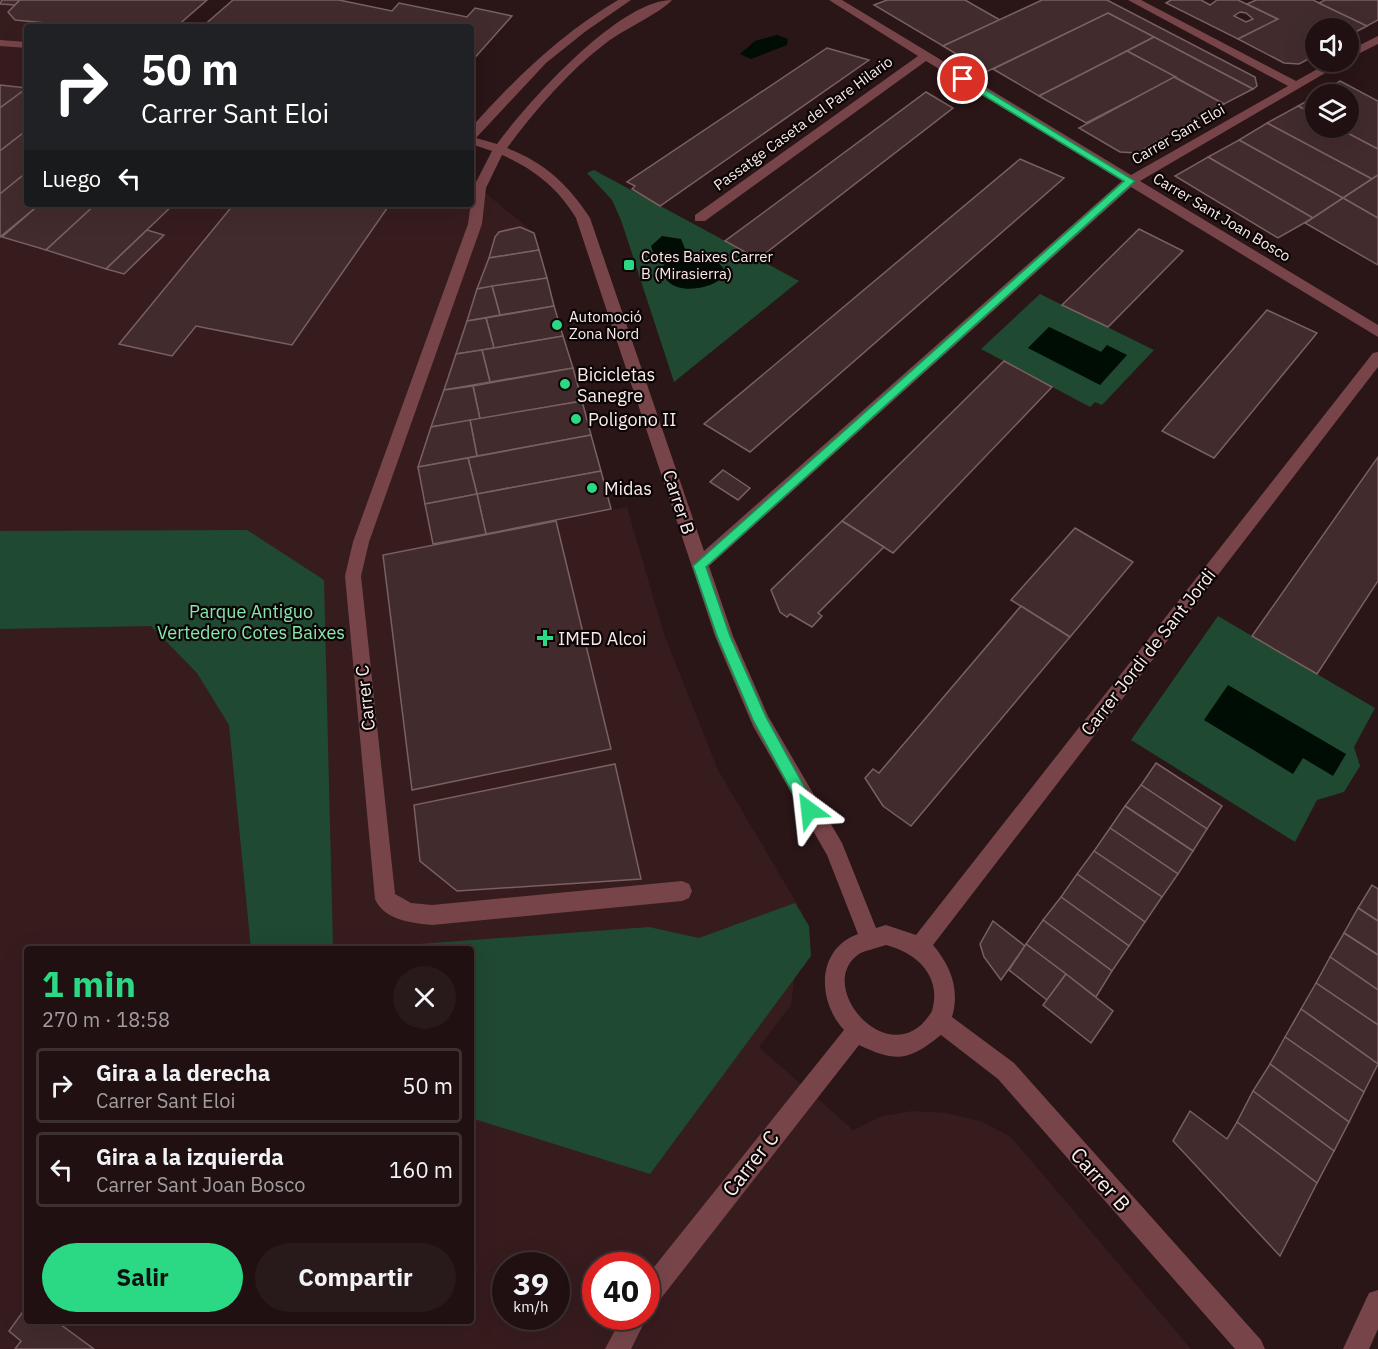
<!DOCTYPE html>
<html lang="es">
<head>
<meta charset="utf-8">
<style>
	body { margin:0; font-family:"IBM Plex Sans",sans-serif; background:#28191a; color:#f1f3f6; height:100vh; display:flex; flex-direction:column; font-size:22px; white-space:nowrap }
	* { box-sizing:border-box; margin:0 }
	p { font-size:20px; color:#a29d9f }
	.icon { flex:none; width:33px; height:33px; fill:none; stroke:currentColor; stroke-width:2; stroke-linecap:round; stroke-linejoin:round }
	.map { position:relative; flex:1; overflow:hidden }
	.panel { position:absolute; left:24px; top:946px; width:450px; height:378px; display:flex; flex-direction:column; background:#201011; border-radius:6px; box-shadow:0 6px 24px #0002,0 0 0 2px #3d3031 }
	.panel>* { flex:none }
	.banner { position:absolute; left:24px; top:24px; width:450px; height:183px; border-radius:6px; box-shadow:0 6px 24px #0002,0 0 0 2px #3d3031; background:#202124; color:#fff; overflow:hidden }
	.buttons { position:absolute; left:1305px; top:18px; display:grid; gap:12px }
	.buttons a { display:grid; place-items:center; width:54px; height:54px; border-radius:50%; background:#201011; box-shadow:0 6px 24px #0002,0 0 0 2px #3d3031; font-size:30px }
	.speed { position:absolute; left:492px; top:1252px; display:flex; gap:12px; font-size:30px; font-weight:700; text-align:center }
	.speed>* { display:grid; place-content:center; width:78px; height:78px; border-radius:50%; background:#201011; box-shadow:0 6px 24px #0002,0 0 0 2px #3d3031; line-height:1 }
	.speed small { font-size:15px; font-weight:400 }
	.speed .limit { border:9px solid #d22; background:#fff; color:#111 }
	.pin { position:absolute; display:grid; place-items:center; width:51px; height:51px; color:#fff; margin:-26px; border:3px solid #fff; border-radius:50%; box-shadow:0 2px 6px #0007 }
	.me { position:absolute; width:66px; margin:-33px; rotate:330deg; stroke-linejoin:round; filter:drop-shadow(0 0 4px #0008) }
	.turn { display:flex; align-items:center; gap:21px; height:126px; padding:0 18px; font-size:27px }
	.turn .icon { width:78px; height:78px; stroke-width:2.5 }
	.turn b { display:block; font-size:42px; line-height:51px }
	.then { display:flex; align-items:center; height:57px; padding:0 18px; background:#0003; gap:12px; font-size:22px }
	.round { display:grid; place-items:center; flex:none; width:63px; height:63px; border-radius:32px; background:#28191a }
	.overview { display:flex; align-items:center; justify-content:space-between; height:102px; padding:0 18px }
	h1 { font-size:36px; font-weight:800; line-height:45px; color:#2bd884 }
	.button { display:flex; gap:12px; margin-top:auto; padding:12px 18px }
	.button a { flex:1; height:69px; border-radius:36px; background:#2bd884; color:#111; font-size:24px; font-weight:800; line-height:69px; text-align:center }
	.button a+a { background:#28191a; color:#f1f3f6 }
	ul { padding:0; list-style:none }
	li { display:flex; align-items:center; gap:18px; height:75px; margin:0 12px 9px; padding:0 6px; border:3px solid #3d3031; border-radius:6px }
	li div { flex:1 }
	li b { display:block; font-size:22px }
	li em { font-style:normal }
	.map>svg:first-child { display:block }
	.built { fill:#371c1e; fill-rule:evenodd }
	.green { fill:#204931; fill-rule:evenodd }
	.water { fill:#000d04 }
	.building { fill:#422b2d; stroke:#796061; stroke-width:1.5; fill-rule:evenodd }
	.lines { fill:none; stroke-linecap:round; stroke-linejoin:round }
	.minor { fill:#774549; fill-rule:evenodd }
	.route { fill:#2bd884; stroke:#1c8c56; stroke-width:1.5 }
	.poi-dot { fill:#2bd884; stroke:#0c0505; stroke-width:2 }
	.labels { text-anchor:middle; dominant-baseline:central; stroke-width:4.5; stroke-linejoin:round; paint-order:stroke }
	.far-street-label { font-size:15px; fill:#faebeb; stroke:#0c0505 }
	.far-poi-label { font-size:15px; fill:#faebeb; stroke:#0c0505; text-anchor:start }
	.poi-label { font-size:18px; fill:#faebeb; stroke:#0c0505; text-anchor:start }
	.street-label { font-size:18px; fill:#faebeb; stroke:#0c0505 }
	.park-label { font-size:18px; fill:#87e7ad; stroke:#0c0505 }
	.near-street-label { font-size:21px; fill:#faebeb; stroke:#0c0505 }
</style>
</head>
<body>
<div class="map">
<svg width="1378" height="1349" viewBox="0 0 1378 1349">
	<rect width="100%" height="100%" fill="#2a1517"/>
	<!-- built -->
	<path class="built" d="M0 0H207L176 27H27V204H471V181L534 233 612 510 627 507 664 634 718 770 803 914 791 1005 759 1047 853 1130 879 1117 912 1111 947 1113 980 1121 1011 1137 1191 1349H0ZM27 950H471V1322H27ZM506 1266H556V1317H506ZM596 1266H646V1317H596Z"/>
	<!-- green -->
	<g class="green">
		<path d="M594 170 799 281 674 382 621 220 612 200 587 173Z"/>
		<path d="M1040 294 1154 350 1102 405 1095 402 1090 407 981 349ZM1049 327 1101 352 1028 348Z"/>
		<path d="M247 530 324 580 333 949H251L229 725 197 673 151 626 0 629V531Z"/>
		<path d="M1218 616 1375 708 1354 747 1360 766 1344 792 1317 800 1295 842 1131 740Z"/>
		<path d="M795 903 809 926 811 956 650 1174 471 1118V950L351 949 649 927 699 938Z"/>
	</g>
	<!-- water -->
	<g class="water">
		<path d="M777 35 788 39 787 45 751 59 740 54 755 41Z"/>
		<path d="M662 236 681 239 686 251 712 255 723 268 721 279C704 292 662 296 663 266L669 259 653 252 651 246Z"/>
		<path d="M1049 327 1101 352 1107 345 1127 355 1100 385 1028 348Z"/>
		<path d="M1228 685 1346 754 1333 776 1303 758 1293 774 1204 720Z"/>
	</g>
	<!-- building -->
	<g class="building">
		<path d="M2 0H20L15 5 0 4Z"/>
		<path d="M20 0H207L176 27H88L15 20 8 12Z"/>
		<path d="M233 0H339L392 11 399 3 467 17 475 8 512 16 471 62V27H202Z"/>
		<path d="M887 0H965L1000 20 943 46 874 5Z"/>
		<path d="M1042 0H1107L1255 77 1257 86 1253 89 1108 13 986 72 943 46Z"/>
		<path d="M1171 0H1201L1210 5 1217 0H1238L1278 19 1238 39 1166 3ZM1240 12 1246 13 1253 19 1246 22 1234 16Z"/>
		<path d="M1313 0 1367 26 1348 36V28H1316V55L1299 64 1284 63 1238 39 1278 19 1247 4 1256 0Z"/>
		<path d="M1325 0H1378V20L1367 26 1319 3Z"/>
		<path d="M1108 13 1154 37 1039 96 993 69Z"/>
		<path d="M1154 37 1253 89 1224 104 1127 51Z"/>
		<path d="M827 48 869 60 660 206 632 189 635 186 627 182Z"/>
		<path d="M1127 51 1176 77 1086 123 1039 96Z"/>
		<path d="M1174 77 1224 104 1137 153 1120 152 1079 128Z"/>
		<path d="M1340 81 1378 101V149L1338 128H1348V94H1318Z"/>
		<path d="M0 85 27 88 0 108Z"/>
		<path d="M27 88V130L0 151V108Z"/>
		<path d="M926 92 953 108 758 259 725 241Z"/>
		<path d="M1316 96V115L1298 106Z"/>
		<path d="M1298 106 1316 115V128H1338L1378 149V175L1372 179 1267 123Z"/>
		<path d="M1267 123 1372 179 1343 198 1239 140Z"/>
		<path d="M27 130V172L0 194V151Z"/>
		<path d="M1239 140 1343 198 1313 218 1208 157Z"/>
		<path d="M1208 157 1313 218 1278 238 1175 176Z"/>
		<path d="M1020 159 1064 178 750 452 704 424Z"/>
		<path d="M27 172V204H40L0 237V194Z"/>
		<path d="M1378 175V218L1343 198Z"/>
		<path d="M1343 198 1378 218V265L1305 223Z"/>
		<path d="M40 204H96L46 250 2 237Z"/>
		<path d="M96 204H174L106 269 46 250Z"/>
		<path d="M234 204H390L292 345 196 326 172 356 119 344Z"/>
		<path d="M520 227 534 233 539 250 489 258 495 237 499 232Z"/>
		<path d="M1139 229 1183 251 1108 327 1062 305Z"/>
		<path d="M147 230 164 235 124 274 106 269Z"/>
		<path d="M539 250 547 278 477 289 489 258Z"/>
		<path d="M547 278 554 306 500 315 492 286Z"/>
		<path d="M492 286 500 315 467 321 477 289Z"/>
		<path d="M554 306 563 336 494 348 486 318Z"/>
		<path d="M1267 310 1317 333 1214 458 1162 431Z"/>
		<path d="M486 318 494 348 456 354 467 321Z"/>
		<path d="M563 336 573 368 490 382 482 350Z"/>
		<path d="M482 350 490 382 444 390 456 354Z"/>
		<path d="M1004 361 1052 387 893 553 842 521Z"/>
		<path d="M573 368 582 401 480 419 473 386Z"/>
		<path d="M473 386 480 419 431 427 444 390Z"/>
		<path d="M582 401 591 435 477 456 470 420Z"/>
		<path d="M470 420 477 456 418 467 431 427Z"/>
		<path d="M591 435 601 471 477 494 468 458Z"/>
		<path d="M1378 457V581L1317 674 1252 636Z"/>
		<path d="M468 458 477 494 425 504 418 467Z"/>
		<path d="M723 470 750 488 738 500 710 482Z"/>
		<path d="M601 471 611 509 486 534 477 494Z"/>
		<path d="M477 494 486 534 433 544 425 504Z"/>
		<path d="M556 521 611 749 412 790 383 555Z"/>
		<path d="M842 521 884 547 818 613 822 616 812 627 790 614 787 617 780 612 771 590Z"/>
		<path d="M1075 528 1133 562 1070 637 1011 600Z"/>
		<path d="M1021 606 1070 637 911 826 883 806 865 778 873 769 879 773Z"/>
		<path d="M1156 763 1222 806 1207 829 1141 785Z"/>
		<path d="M615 764 641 879 457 891 420 861 414 805Z"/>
		<path d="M1141 785 1207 829 1193 851 1125 806Z"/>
		<path d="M1125 806 1193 851 1178 874 1110 828Z"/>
		<path d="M1110 828 1178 874 1162 897 1094 851Z"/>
		<path d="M1094 851 1162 897 1145 922 1077 874Z"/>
		<path d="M1077 874 1145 922 1129 946 1061 897Z"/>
		<path d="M1372 885 1378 889V921L1358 908Z"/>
		<path d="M1061 897 1129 946 1112 971 1043 920Z"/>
		<path d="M1358 908 1378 921V955L1344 933Z"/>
		<path d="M1043 920 1112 971 1096 997 1026 944Z"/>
		<path d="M993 921 1025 946 1001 980 984 957 980 944Z"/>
		<path d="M1344 933 1378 955V990L1330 957Z"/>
		<path d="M1026 944 1066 974 1047 1000 1009 970Z"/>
		<path d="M1330 957 1378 990V1025L1316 983Z"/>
		<path d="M1066 974 1113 1011 1091 1043 1043 1005Z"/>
		<path d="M1316 983 1378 1025V1064L1301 1009Z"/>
		<path d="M1301 1009 1378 1064 1364 1092 1285 1037Z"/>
		<path d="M1285 1037 1364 1092 1349 1122 1270 1064Z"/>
		<path d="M1270 1064 1349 1122 1334 1151 1253 1091Z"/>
		<path d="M1253 1091 1334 1151 1317 1183 1237 1122Z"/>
		<path d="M1190 1111 1227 1139 1237 1122 1317 1183 1280 1256 1173 1141Z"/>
		<path d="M27 1306V1322H57L94 1349H15L21 1341 9 1331Z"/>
	</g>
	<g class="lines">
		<!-- minor -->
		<g class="minor">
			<path d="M618 0H631L586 31 546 63 476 138 497 144C528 102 619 0 672 0 659 14 624 29 606 43 568 72 536 109 507 148 544 162 569 185 590 218L704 551 1122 181 926 61 705 221H695V215L918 56 829 0H842L1131 175 1288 86 1128 0H1141L1296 81 1330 62H1344L1140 181 1378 325V337L1131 187 709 566 733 636 768 716 842 843 876 928 886 925 916 935 1373 353 1378 352V367L933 945C951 966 960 990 952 1017L1014 1063 1261 1340 1265 1349H1235L998 1079 941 1035C908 1061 897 1063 859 1045L655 1306 646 1309V1277L844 1030C817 1001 816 949 858 934L827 855 753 726 715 636 576 218C558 188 534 169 502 155L486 188 482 224 369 542 361 576 395 894 411 903 432 905 682 881 689 884 692 891 689 898 682 901 432 925C412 923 384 920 375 899L345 576 353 542 468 224 473 188 492 151 471 144V128C515 78 561 34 618 0ZM886 945C917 953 942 976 932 1011 892 1078 812 986 859 954 866 950 878 948 886 945Z"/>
			<path d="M1378 36V44L1348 59V51Z"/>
			<path d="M0 40 27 42V48L0 46Z"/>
			<path d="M1378 1290V1329L1369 1349H1343L1369 1293Z"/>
			<path d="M646 1315 647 1317 631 1349H605L622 1317Z"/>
		</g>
	</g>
	<!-- route -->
	<path class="route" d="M963 76 1135 181 706 567 730 636 766 717 817 810 809 816 804 814 753 720 717 636 693 566 1124 181 960 81 959 79Z"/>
	<!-- markers -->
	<g class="poi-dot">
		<rect x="623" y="259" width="12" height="12" rx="3"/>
		<circle cx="557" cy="325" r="6"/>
		<circle cx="565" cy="384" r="6"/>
		<circle cx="576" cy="419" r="6"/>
		<circle cx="592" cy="488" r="6"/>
		<path d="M542 629h6v6h6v6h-6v6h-6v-6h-6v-6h6z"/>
	</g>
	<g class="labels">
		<!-- far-street labels -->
		<g class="far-street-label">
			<text transform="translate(803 123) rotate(-36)">Passatge Caseta del Pare Hilario</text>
			<text transform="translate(1178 134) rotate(-30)">Carrer Sant Eloi</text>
			<text transform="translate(1222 217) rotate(31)">Carrer Sant Joan Bosco</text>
		</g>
		<!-- far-poi labels -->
		<g class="far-poi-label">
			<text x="641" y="256">Cotes Baixes Carrer<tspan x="641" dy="17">B (Mirasierra)</tspan></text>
			<text x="569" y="316">Automoció<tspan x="569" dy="17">Zona Nord</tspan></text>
		</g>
		<!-- poi labels -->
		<g class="poi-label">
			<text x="577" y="374">Bicicletas<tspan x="577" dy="21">Sanegre</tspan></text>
			<text x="588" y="419">Poligono II</text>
			<text x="604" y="488">Midas</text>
			<text x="558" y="638">IMED Alcoi</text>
		</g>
		<!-- street labels -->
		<g class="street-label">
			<text transform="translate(679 502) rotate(72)">Carrer B</text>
			<text transform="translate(1148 652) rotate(-52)">Carrer Jordi de Sant Jordi</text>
			<text transform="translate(365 698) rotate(-96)">Carrer C</text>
		</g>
		<!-- park labels -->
		<g class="park-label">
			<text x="251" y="611">Parque Antiguo<tspan x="251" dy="21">Vertedero Cotes Baixes</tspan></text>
		</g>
		<!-- near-street labels -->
		<g class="near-street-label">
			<text transform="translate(750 1163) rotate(-52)">Carrer C</text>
			<text transform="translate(1101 1179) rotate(48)">Carrer B</text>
		</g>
	</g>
</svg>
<div class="buttons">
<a><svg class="icon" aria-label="sound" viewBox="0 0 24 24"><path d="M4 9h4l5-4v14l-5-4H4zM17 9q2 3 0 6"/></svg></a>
<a><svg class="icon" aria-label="layers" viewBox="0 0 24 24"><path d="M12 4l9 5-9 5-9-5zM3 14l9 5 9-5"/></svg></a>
</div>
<div class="speed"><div>39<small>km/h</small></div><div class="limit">40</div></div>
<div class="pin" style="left:963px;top:79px;background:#d93025"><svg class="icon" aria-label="arrive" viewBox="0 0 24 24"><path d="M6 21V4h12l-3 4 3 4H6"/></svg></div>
<svg class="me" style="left:809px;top:810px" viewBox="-20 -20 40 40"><path d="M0-17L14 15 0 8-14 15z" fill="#2bd884" stroke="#fff" stroke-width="4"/></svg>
<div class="banner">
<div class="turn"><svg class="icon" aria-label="right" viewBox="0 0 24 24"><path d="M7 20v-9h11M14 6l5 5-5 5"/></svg><div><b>50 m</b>Carrer Sant Eloi</div></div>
<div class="then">Luego<svg class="icon" aria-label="left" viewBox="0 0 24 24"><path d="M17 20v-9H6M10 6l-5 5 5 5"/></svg></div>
</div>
<section class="panel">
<div class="overview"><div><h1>1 min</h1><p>270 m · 18:58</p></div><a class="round"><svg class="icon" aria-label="close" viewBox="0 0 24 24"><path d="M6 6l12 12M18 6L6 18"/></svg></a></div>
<ul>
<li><svg class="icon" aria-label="right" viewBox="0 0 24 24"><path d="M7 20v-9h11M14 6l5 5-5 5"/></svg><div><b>Gira a la derecha</b><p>Carrer Sant Eloi</p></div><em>50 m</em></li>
<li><svg class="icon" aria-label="left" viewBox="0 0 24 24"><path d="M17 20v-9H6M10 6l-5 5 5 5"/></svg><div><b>Gira a la izquierda</b><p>Carrer Sant Joan Bosco</p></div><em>160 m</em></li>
</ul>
<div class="button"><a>Salir</a><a>Compartir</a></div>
</section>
</div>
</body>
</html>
